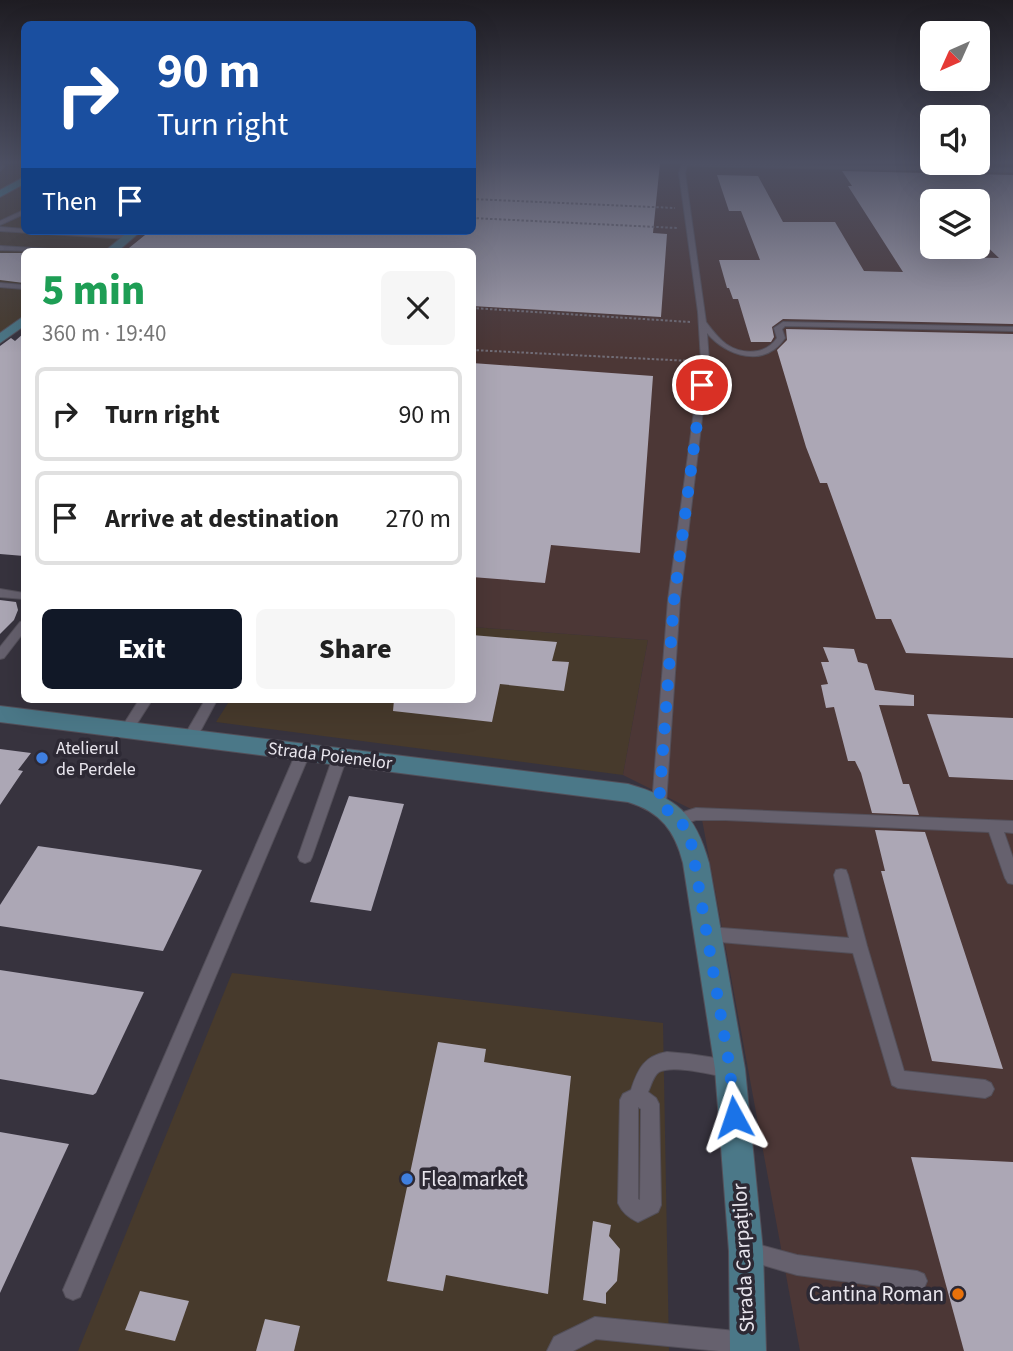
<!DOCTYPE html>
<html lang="en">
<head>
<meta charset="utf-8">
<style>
	body { margin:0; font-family:"Source Sans 3",sans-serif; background:#f6f6f6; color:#222; height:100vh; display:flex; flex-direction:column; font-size:26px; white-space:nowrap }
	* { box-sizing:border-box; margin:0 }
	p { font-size:23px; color:#767676 }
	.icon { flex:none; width:38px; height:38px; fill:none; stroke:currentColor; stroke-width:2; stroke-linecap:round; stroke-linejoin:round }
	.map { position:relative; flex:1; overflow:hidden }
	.sheet { position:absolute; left:21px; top:248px; width:455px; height:455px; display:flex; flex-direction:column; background:#fff; border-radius:10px; box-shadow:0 7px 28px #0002 }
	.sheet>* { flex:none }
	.banner { position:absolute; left:21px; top:21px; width:455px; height:214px; border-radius:10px; box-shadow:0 7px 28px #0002; background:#1a4fa0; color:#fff; overflow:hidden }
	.needle { width:46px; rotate:225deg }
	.buttons { position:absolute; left:920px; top:21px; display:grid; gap:14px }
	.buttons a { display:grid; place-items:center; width:70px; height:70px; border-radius:10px; background:#fff; box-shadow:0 7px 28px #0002; font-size:35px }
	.pin { position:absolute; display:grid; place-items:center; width:60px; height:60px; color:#fff; margin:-30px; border:4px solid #fff; border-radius:50%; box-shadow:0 2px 7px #0007 }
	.me { position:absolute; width:77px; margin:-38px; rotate:355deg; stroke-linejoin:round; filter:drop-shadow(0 0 5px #0008) }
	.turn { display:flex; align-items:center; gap:24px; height:147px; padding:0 21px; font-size:32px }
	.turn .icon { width:91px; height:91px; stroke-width:2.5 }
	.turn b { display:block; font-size:49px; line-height:60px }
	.then { display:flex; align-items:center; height:66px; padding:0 21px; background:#0003; gap:14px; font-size:26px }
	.round { display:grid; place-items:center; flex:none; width:74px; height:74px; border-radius:10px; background:#f6f6f6 }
	.head { display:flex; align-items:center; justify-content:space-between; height:119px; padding:0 21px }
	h1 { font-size:42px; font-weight:800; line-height:52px; color:#1e9e55 }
	.primary-button { display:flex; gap:14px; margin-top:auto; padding:14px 21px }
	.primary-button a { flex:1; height:80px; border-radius:10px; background:#111827; color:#fff; font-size:28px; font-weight:800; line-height:80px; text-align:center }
	.primary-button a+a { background:#f6f6f6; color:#222 }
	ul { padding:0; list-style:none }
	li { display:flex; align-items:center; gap:21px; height:94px; margin:0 14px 10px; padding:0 7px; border:4px solid #e0e0e0; border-radius:10px }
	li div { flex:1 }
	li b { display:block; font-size:26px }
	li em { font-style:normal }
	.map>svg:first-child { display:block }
	.commercial { fill:#473a2c }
	.industrial { fill:#4c3736; fill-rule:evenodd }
	.building { fill:#aca7b5; fill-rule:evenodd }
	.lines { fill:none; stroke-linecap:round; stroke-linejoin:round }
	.lane-casing { stroke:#534f59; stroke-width:2 }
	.secondary-casing { stroke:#534f59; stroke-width:2 }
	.primary-casing { stroke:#534f59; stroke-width:2 }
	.path { stroke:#716d77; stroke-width:2; stroke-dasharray:2.5 2; stroke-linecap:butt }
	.lane { fill:#66616e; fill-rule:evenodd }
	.secondary { fill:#4b7888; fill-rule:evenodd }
	.primary { fill:#2f8ea2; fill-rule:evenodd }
	.route { stroke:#1a73e8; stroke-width:12; stroke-dasharray:0 21.6 }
	.shop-dot { fill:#3f7fe0; stroke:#2d2934; stroke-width:2.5 }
	.food-dot { fill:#e8710a; stroke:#2d2934; stroke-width:2.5 }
	.labels { text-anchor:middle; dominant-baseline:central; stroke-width:7; stroke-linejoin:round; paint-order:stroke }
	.poi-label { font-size:18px; fill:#e8e5ed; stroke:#2d2934; text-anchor:start }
	.street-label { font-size:18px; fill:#e8e5ed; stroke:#2d2934 }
	.near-poi-label { font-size:21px; fill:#e8e5ed; stroke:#2d2934; text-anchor:start }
	.near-street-label { font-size:21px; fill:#e8e5ed; stroke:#2d2934 }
</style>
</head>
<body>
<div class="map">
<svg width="1013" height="1351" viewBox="0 0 1013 1351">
	<rect width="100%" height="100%" fill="#37333e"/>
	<!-- commercial -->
	<g class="commercial">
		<path d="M0 163H24V231H132L110 252H24V323L0 344Z"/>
		<path d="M473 627 648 640 623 775 216 722 230 700H472Z"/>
		<path d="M232 973 663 1023 669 1351H78Z"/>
	</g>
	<!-- industrial -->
	<path class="industrial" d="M473 163H1013V1351H800L701 814 623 775 648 640 473 627 472 252H110L132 231H472ZM933 201H978V247H933Z"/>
	<!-- building -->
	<g class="building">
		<path d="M472 163H660L653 233 667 234 661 317 472 306V252H124L150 231H472Z"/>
		<path d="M842 171 1013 175V324L783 319 772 327 774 337 771 342H751L738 299H733L729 288H727L719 260H760L741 211H729L717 175 758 176 783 222H835L864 271 903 272 848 186H852ZM933 192 942 201H978V238L999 258 946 257 938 247H933Z"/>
		<path d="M0 253H24V283L0 280Z"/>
		<path d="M786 329 1013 334V658L906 653 891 619H876L827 483H820L806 447 777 350 787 340Z"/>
		<path d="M24 333V556L0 554V346L11 338 15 341Z"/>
		<path d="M472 363 653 376 640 553 551 545 545 583 472 577Z"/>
		<path d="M0 600 16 602 18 610 14 620 0 634Z"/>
		<path d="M472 635 557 642 552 661 569 662 564 691 500 684 492 722 393 711 394 700H472Z"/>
		<path d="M823 647 854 649 858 662 867 664 875 690 914 695V706L879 705 903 784H909L919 815 872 813 861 773 855 761H848L834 707 826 708 821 685 828 684 821 662H829Z"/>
		<path d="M927 714 1013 718V780L949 777Z"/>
		<path d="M0 749 31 753 18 770 23 771 0 805Z"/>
		<path d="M349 796 404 804 371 911 310 902Z"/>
		<path d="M875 830 925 832 1003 1069 932 1061 881 871H885Z"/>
		<path d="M38 846 171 865 202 870 163 951 0 926V905Z"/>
		<path d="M0 970 144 992 96 1093 93 1095 0 1079Z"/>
		<path d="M438 1042 486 1049 484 1062 571 1076 548 1294 446 1275 443 1291 387 1281Z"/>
		<path d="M0 1132 69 1144 0 1293Z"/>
		<path d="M911 1157 1013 1162V1351H964Z"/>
		<path d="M593 1221 611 1225 609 1236 620 1249 617 1281 606 1293V1304L583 1300Z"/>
		<path d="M140 1291 189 1301 175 1341 125 1330Z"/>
		<path d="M265 1319 300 1326 294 1351H256Z"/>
	</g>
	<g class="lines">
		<defs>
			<g id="lane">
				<path d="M0 163 5 166 0 171Z"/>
				<path d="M682 163 1013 168V172L687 166 685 173 706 322C712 330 718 338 726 344 742 355 766 355 777 338L774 328 783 322 1013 327V331L785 326 782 329 785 338C765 368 727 357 707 333L709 361 680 600 666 804 664 808 659 810 654 808 652 804 668 600 701 361 698 312 679 173Z"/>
				<path d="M24 210V214L0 225V221Z"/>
				<path d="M0 227 24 229V231L129 235 132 237 129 239 0 231Z"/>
				<path d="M0 246 67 250 70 252 0 250Z"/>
				<path d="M0 283 24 285V289L0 287Z"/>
				<path d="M0 589 24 593V599L0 597Z"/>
				<path d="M24 621V632L4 658 0 659V647L20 622Z"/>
				<path d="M139 700H152L131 733H121L120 730Z"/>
				<path d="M205 700H217L195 741H185L183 738Z"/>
				<path d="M303 748 308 749 310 753 80 1297 73 1300 66 1297 63 1290 66 1283 296 753 298 749Z"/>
				<path d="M340 752 345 753 347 757 312 857 310 861 305 863 300 861 298 857 333 757 335 753Z"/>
				<path d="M696 808 1013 821V833L1004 832 1013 858V884L1008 883 1005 878 989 832 725 820H696L679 825 674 823 672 819 674 815Z"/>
				<path d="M841 869 846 870 848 875 867 946 904 1071 985 1080 991 1083 994 1089 991 1095 985 1098 898 1088 892 1085 853 953 708 941 702 939 700 934 702 929 708 927 849 938 834 875 836 870Z"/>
				<path d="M667 1052 689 1054 729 1060 735 1063 738 1069 735 1075 729 1078C714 1075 672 1064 659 1072 653 1076 651 1086 648 1092L656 1098 659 1104 661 1205 658 1212 638 1222C629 1218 622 1212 618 1203L620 1100 623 1094 631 1090C638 1069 644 1056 667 1052ZM638 1107 641 1109 640 1200 638 1199Z"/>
				<path d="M749 1242 797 1255 917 1271 924 1274 927 1281 924 1288 917 1291 797 1275 742 1259 739 1252 742 1245Z"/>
				<path d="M595 1317 746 1332 754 1335 757 1343 753 1351H719L596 1339 573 1351H547L554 1337Z"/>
			</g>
			<g id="secondary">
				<path d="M129 231H141L117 252H104Z"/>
				<path d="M24 316V326L0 343V333Z"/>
				<path d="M0 706 628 784C677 798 695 813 709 863L745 1069 763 1251 766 1351H730L729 1251 715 1069 683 863C675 831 661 812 628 802L0 722Z"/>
			</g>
			<path id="primary" d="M24 177V184L0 197V190Z"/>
		</defs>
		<!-- lane casing -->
		<use href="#lane" class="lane-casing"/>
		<!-- secondary casing -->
		<use href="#secondary" class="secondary-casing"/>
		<!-- primary casing -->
		<use href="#primary" class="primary-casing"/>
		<!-- path -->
		<g class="path">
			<path d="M472 199 675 208"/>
			<path d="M472 218 677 228"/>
			<path d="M472 308 690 322"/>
			<path d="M472 350 691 361"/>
		</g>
		<!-- lane -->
		<use href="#lane" class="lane"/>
		<!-- secondary -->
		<use href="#secondary" class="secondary"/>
		<!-- primary -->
		<use href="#primary" class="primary"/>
	</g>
	<!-- sky -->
	<linearGradient id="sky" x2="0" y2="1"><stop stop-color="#1e1c22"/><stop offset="0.46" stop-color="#4d5063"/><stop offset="1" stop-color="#4d5063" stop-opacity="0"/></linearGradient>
	<rect width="1013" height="353" fill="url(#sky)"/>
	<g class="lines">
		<!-- route -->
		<path class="route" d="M702 385 674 600 659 804 680 819 691 842 730 1069 734 1117"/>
	</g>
	<!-- markers -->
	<g class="shop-dot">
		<circle cx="42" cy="758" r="7"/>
		<circle cx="407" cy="1179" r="7"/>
	</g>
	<circle class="food-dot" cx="958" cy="1294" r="7"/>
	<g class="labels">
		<!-- poi labels -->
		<g class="poi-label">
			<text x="56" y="748">Atelierul<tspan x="56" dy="21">de Perdele</tspan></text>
		</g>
		<!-- street labels -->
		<g class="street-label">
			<text transform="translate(330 756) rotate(7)">Strada Poienelor</text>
		</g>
		<!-- near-poi labels -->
		<g class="near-poi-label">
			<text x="421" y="1179">Flea market</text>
			<text x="944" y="1294" text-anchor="end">Cantina Roman</text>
		</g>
		<!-- near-street labels -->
		<g class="near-street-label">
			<text transform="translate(743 1258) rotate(-93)">Strada Carpaților</text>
		</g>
	</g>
</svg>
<div class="buttons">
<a><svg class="needle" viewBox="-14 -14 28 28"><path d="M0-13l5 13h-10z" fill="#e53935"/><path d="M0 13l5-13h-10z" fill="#767676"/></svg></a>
<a><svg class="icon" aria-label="sound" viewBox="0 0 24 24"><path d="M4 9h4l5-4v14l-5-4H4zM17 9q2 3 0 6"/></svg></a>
<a><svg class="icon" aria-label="layers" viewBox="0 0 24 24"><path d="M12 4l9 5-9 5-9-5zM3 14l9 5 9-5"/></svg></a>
</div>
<div class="pin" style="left:702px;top:385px;background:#d93025"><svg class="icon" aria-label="arrive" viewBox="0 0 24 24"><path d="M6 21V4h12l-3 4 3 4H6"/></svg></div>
<svg class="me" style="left:734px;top:1117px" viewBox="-20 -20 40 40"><path d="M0-17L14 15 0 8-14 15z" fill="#1a73e8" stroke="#fff" stroke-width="4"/></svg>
<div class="banner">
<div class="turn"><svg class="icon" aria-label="right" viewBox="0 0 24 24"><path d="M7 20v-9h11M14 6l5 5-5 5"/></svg><div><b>90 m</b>Turn right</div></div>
<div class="then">Then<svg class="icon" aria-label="arrive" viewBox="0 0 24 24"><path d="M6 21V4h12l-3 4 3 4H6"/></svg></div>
</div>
<section class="sheet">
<div class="head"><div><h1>5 min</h1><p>360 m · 19:40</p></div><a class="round"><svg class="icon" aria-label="close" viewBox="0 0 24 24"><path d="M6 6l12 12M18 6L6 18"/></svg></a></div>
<ul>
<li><svg class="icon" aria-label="right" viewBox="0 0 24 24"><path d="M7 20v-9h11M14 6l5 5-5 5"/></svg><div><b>Turn right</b></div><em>90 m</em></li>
<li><svg class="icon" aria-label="arrive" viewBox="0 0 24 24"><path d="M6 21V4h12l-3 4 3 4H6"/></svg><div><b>Arrive at destination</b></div><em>270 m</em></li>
</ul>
<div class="primary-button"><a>Exit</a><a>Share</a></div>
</section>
</div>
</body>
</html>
